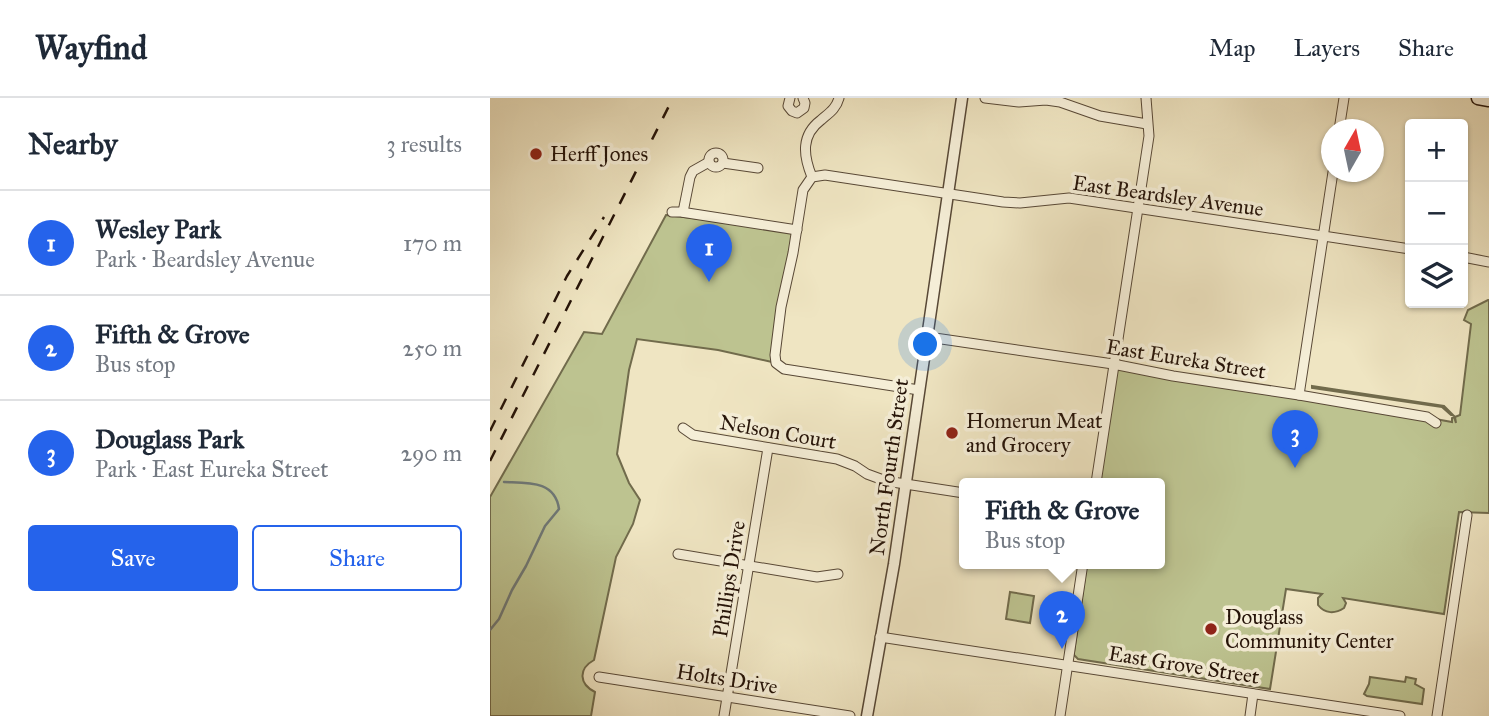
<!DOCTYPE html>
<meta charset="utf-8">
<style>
:root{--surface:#fff;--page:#f2f2f3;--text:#1f2937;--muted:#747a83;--line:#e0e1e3;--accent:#2563eb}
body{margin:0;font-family:"IM FELL Great Primer",serif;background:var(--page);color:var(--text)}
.controls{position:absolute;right:21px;top:21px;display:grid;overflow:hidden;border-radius:7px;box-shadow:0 2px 5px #0004}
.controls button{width:63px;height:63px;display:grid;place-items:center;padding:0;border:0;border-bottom:2px solid var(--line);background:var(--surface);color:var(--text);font:35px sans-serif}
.compass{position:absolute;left:831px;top:21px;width:63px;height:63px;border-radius:50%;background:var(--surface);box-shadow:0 2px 5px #0004;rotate:9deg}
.you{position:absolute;left:436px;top:247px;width:24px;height:24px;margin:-18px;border:5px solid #fff;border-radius:50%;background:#1a73e8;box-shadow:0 0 0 10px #1a73e833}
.badge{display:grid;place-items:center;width:46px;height:46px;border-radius:50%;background:var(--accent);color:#fff;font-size:23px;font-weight:700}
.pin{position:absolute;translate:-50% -58px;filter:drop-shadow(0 2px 4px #0008)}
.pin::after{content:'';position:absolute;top:37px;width:24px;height:21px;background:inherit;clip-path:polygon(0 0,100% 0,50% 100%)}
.popup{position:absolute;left:469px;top:380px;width:206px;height:91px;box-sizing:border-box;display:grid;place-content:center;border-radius:7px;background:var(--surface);filter:drop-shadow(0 2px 5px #0005);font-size:23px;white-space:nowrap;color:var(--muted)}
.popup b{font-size:26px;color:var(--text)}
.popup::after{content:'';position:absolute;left:50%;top:100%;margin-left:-14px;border:14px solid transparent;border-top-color:var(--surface)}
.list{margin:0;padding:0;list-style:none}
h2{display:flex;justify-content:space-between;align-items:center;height:91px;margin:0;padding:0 28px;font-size:30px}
h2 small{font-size:23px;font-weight:400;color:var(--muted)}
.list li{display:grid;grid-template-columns:46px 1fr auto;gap:21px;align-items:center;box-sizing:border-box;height:105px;padding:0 28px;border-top:2px solid var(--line)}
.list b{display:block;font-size:26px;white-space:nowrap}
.list p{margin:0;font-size:23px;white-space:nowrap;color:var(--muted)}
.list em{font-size:23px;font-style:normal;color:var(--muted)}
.actions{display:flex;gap:14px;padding:21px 28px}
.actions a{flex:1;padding:16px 0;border:2px solid var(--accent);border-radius:7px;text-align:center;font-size:24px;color:var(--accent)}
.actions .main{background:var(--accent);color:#fff}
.icon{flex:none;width:38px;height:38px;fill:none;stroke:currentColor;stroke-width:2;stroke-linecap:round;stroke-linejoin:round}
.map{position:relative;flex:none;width:999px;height:618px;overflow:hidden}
header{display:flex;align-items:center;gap:42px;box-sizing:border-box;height:98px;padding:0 35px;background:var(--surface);border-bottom:2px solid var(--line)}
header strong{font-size:33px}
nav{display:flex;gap:38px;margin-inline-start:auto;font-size:24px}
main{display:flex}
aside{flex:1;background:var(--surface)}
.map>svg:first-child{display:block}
.green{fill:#bdc390;stroke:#716b4c;stroke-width:2}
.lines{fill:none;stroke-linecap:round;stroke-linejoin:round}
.stream{stroke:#6f7876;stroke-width:2.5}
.minor-casing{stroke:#584836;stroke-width:11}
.tertiary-casing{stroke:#584836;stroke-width:13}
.secondary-casing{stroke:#251308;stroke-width:15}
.minor{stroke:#f5eed7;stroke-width:9}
.tertiary{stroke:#f5eed7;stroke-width:10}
.secondary{stroke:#f5eed7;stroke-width:12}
.rail{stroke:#251308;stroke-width:2.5;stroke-dasharray:12 12;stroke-linecap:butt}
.poi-dot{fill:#8f2418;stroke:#f5eed7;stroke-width:2.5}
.labels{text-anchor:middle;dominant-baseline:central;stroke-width:7;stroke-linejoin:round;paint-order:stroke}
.poi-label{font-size:21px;fill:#251308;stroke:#f5eed7;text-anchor:start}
.street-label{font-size:21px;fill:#251308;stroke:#f5eed7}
</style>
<header>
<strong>Wayfind</strong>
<nav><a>Map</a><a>Layers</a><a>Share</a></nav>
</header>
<main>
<aside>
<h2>Nearby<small>3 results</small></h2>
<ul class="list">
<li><span class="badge">1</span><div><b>Wesley Park</b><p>Park · Beardsley Avenue</p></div><em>170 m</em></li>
<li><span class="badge">2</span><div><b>Fifth &amp; Grove</b><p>Bus stop</p></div><em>250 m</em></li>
<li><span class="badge">3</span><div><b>Douglass Park</b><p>Park · East Eureka Street</p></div><em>290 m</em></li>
</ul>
<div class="actions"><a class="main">Save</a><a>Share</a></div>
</aside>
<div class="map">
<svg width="999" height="618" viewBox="0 0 999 618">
<rect width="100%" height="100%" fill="#efe5c2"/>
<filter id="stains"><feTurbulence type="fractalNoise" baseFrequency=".00286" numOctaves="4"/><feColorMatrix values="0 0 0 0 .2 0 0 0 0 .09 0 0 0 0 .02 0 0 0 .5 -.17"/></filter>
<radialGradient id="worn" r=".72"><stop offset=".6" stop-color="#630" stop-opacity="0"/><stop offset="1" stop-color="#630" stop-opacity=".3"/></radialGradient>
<g class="green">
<path d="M176 117 307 132 282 264 228 252 147 241 139 272 127 356 139 385 150 402 143 426 126 459 104 562C88 571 89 586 105 594L101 618H0V399L94 234 112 236Z"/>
<path d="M998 202H999V415L969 414 954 516 853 500 856 505 854 510C845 516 835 516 828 507V500L832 496 796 491 780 591 588 561 584 557V554L597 465H670V385H609L625 269 923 317 962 324V320L964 319 966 325 965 319 970 317 981 226 974 222 978 212Z"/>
<polygon points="822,288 954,308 963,317 961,317 952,309 822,290"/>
<polygon points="520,494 544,498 540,525 516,521"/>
<polygon points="880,579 915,584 916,579 926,581 925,586 934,591 932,606 877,598 874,596 879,586"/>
</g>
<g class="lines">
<path class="stream" d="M0 532 9 521 22 492 36 468 55 428 69 411C65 382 37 385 14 384"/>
<g class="minor-casing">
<g id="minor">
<polyline points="300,0 298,8 302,13 307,15 314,10 315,5 313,0"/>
<polyline points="495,0 529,4 556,2 570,4 610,18 657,26"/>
<polyline points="849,32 854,0"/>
<circle cx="226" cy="62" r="7"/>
<polyline points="233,65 268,70"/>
<path d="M322 79C313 57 311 37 331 22 339 15 346 11 349 0"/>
<polyline points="182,114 191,114 307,132"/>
<polyline points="193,114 200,79 203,73 219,64"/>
<polyline points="973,159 999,164"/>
<polyline points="438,239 623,266 683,278 809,297 937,319 946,325"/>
<polyline points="429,292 294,271 286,265 285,257 291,209 303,155 313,92 322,79 335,77 513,104 530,105 579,100 606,104 920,151"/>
<polyline points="809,297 843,74"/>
<polyline points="193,330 203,337 347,361 365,368 377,376 396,383 474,395"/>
<polyline points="606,385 659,38 656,0"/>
<polyline points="188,456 327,479 348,476"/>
<polyline points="390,539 910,618"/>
<polyline points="109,579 360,618"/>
<polyline points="234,618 278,350"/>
<polyline points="570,618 593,465"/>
<polyline points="760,618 763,596"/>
<polyline points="947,618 977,417"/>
</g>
</g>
<g class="tertiary-casing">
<polyline id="tertiary" points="377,618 404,466 472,0"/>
</g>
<g class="secondary-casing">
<polyline id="secondary" points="988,0 999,2"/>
</g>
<use href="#minor" class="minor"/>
<use href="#tertiary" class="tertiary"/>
<use href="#secondary" class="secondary"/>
<g class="rail">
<polyline points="0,333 77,178 114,119"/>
<polyline points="0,363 183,0"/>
</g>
</g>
<g class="poi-dot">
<circle cx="46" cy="56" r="7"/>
<circle cx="462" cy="335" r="7"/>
<circle cx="721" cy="531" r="7"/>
</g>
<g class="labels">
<g class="poi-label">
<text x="60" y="56">Herff Jones</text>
<text x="476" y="323">Homerun Meat<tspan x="476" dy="24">and Grocery</tspan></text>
<text x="735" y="519">Douglass<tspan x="735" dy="24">Community Center</tspan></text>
</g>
<g class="street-label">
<text transform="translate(678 98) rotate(8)">East Beardsley Avenue</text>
<text transform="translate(696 261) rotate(9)">East Eureka Street</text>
<text transform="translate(288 334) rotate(10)">Nelson Court</text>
<text transform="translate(399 369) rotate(-82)">North Fourth Street</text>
<text transform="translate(239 481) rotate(-81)">Phillips Drive</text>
<text transform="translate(694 567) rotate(9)">East Grove Street</text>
<text transform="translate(237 581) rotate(9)">Holts Drive</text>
</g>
</g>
<rect width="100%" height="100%" filter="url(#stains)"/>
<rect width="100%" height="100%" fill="url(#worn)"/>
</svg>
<div class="controls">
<button>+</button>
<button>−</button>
<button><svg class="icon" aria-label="layers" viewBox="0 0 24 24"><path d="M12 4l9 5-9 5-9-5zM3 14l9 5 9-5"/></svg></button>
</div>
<svg class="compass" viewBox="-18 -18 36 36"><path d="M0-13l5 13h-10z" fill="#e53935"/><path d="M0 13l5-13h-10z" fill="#747a83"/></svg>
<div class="you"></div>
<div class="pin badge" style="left:219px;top:184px">1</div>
<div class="pin badge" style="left:572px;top:551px">2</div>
<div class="popup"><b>Fifth &amp; Grove</b>Bus stop</div>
<div class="pin badge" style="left:805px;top:370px">3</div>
</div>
</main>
